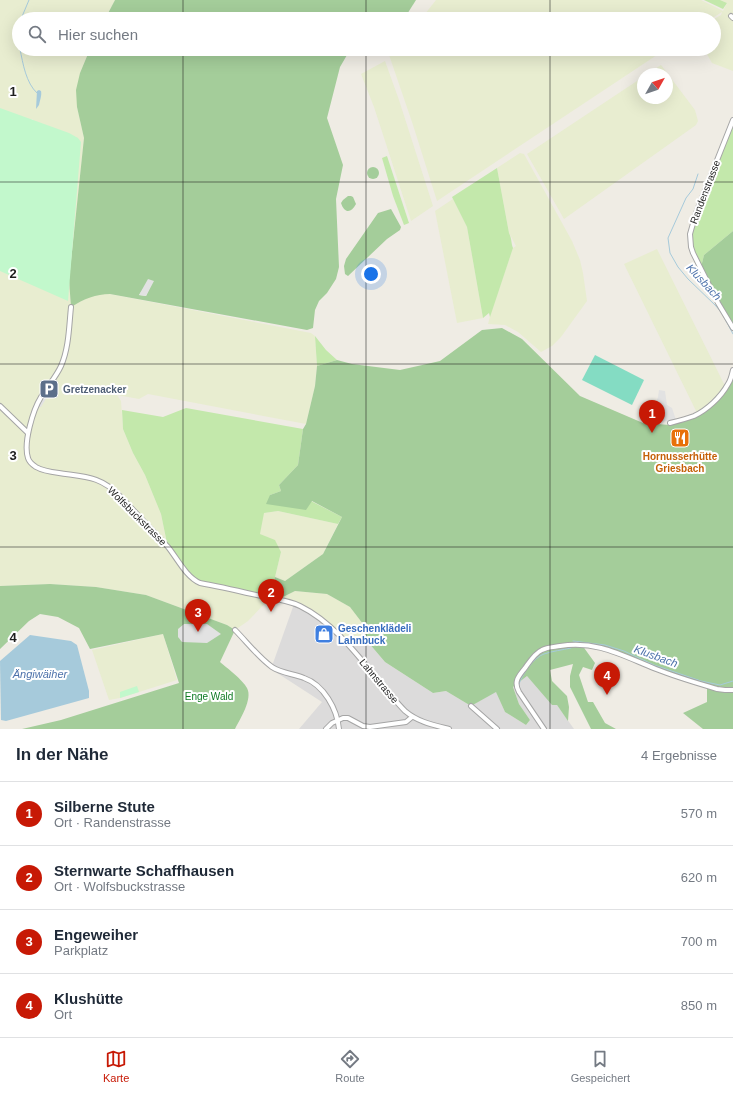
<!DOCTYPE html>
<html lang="de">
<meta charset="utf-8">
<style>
:root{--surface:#fff;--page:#f2f2f3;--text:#1f2937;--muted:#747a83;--line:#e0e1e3;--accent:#c71905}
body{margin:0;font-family:Helvetica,sans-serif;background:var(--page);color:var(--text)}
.compass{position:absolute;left:637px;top:68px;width:36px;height:36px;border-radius:50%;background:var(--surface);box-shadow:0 4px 16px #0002;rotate:50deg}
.you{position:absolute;left:371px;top:274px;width:14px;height:14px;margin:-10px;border:3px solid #fff;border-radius:50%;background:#1a73e8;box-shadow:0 0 0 6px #1a73e833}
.badge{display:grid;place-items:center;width:26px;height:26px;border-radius:50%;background:var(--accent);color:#fff;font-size:13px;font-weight:700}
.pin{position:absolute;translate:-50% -33px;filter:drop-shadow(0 1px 2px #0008)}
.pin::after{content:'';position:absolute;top:21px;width:14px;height:12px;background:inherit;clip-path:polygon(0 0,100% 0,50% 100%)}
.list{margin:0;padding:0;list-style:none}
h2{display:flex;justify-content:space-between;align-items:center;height:52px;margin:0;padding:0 16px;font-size:17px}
h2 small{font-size:13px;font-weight:400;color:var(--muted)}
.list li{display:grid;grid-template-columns:26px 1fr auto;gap:12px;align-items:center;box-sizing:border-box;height:64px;padding:0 16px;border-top:1px solid var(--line)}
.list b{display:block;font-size:15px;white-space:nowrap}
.list p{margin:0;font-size:13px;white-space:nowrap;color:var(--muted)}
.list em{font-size:13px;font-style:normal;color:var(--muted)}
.icon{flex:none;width:22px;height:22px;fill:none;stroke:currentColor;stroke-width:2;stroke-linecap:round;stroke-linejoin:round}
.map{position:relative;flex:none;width:733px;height:729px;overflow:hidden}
.search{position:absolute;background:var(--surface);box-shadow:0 4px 16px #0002;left:12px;right:12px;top:12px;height:44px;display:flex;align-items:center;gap:10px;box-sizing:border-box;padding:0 14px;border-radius:22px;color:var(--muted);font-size:15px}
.sheet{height:308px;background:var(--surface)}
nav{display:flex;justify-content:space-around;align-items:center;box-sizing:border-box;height:56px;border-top:1px solid var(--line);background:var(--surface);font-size:11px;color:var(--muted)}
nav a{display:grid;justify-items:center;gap:2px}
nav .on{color:var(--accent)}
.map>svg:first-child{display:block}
.residential{fill:#dcdbdb}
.farmland{fill:#e8edd0}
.grass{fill:#c3e8ab}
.forest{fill:#a4cd9a;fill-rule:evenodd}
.park{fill:#c2f8cc}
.pitch{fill:#84dcc3}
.parking{fill:#e2e2e2}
.water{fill:#a6cadb}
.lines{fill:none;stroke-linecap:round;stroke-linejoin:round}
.stream{stroke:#a6cadb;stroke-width:1}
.minor-casing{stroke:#a5a5a5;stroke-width:6}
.minor{stroke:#fff;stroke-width:4}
.grid{fill:none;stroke:#1e1e1e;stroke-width:1;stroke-opacity:0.55}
.labels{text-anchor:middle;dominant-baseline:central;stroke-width:4;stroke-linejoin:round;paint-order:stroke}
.street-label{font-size:10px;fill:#1e1e1e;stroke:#fff}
.service-label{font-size:10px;font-weight:bold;fill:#4e5e75;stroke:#fff;text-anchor:start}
.food-label{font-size:10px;font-weight:bold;fill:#c56008;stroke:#fff}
.shop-label{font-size:10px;font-weight:bold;fill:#366cbe;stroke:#fff;text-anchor:start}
.park-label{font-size:10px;fill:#0e7a22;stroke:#fff}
.water-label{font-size:11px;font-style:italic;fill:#4d72ab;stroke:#fff}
.grid-label{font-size:13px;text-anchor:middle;font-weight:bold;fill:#1e1e1e;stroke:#fff;stroke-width:4;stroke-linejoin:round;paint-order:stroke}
</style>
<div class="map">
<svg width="733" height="729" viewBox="0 0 733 729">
<rect width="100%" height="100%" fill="#efece4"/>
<polygon class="residential" points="294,604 314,614 350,647 362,635 385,662 433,693 446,691 471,706 496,691 505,712 526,725 530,720 519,704 513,687 527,676 557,705 574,729 299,729 322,702 271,669"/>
<g class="farmland">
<polygon points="0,0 115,0 105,19 19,19 19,49 90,49 80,73 77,107 84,138 69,280 71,306 89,297 101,294 110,294 311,333 315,336 317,366 315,386 306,424 148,394 139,399 117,395 121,401 123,429 133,453 145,475 161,514 168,548 270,598 248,621 235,630 227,625 146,595 96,587 50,584 0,586 0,186 33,119 0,134"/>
<polygon points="436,0 701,0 723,11 727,3 720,0 733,0 733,71 712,63 704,49 714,49 714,19 721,15 722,12 711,19 421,19"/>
<polygon points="387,49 666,49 437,201 413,125"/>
<polygon points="385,61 399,100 433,206 411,221 374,107 361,74"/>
<polygon points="661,65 695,110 698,121 696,125 564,219 527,154 643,77 643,98 667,98 667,74 647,74"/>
<polygon points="520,153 524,154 572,241 580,260 583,273 587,301 561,337 552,346 541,352 518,332 505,325 488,324 491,312 513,248 516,246 509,233 497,168"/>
<polygon points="453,199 467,227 483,318 457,323 435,211"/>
<polygon points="657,249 725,386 723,390 711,402 697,413 624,264"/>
<polygon points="278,511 338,524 323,554 285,581 275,577 281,552 275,541 260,534 263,513"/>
<polygon points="295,591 327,594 350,607 363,624 362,635 350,647 314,614 279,599"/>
<polygon points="163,634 177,680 120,698 109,700 92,650"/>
</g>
<g class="grass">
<polygon points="704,0 720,0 727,3 723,9"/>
<polygon points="733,122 733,231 704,255 701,267 694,252 691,239 693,223"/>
<polygon points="387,156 409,223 404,225 393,196 382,158"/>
<path d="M497 168 509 233C512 239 511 243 513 248L490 317 489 313 483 318 467 227 452 197Z"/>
<polygon points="315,336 326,350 337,360 317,366"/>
<polygon points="186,408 303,429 298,465 279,485 281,491 270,495 311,501 342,517 338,524 278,511 264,513 260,534 275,540 281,552 270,598 193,580 168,548 161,514 145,475 133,453 123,429 122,410 163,417"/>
</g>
<g class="forest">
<polygon points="115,0 416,0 404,19 105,19"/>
<path d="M90 49H363L347 55 340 67 327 118 343 165 336 199 339 267 336 279 327 293 319 301 315 310 313 328 307 330 110 294C96 294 84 299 71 307L69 280 84 138 77 107 76 90 80 73ZM153 281 146 296 139 295 143 289Z"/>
<circle cx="373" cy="173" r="6"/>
<path d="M348 196H351L353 197 356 204C351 214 344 213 341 203L343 200Z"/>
<polygon points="391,209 401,227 400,230 387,239 348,276 345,274 344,266 346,259 378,213"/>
<polygon points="733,231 733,329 713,288 701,267 704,255"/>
<polygon points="502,328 522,339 580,396 643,423 670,425 694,417 726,391 733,370 733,729 703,729 683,713 707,702 707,684 674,675 628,656 582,645 595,663 592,670 583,667 579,675 588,702 593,702 605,723 616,729 591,729 570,687 570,676 573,664 550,670 552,681 567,696 569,707 568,721 557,705 552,705 527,676 513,687 519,704 530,720 526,725 505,712 496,692 471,706 446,691 433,693 385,662 362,635 363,624 350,607 327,594 295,591 279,599 270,598 275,577 285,581 323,554 342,517 312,501 306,510 266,504 270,495 281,491 279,485 298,465 303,429 306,424 315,386 317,366 337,360 352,364 400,370 440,361 482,330"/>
<path d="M50 584 96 587 146 595 227 625 235 630 220 662C227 668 243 680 247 688 253 699 240 719 235 729H22L61 720 179 683 163 634 90 649 79 628 58 617 40 614 29 621 0 649V586Z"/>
</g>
<g class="park">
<polygon points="0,108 69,133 78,138 81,142 68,301 0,271"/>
<polygon points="137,686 139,692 120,698 120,692"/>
</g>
<polygon class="pitch" points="595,355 644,380 632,405 582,380"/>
<g class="parking">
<polygon points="148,279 154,281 146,296 139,295"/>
<polygon points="52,381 56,382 41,407 36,407"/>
<polygon points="659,390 665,391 667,405 672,408 676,420 659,422 649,420 658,397"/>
<polygon points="184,624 207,624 221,634 207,643 182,642 178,637 178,629"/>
</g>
<g class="water">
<path d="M39 90 41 91C42 95 40 100 39 105L36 109 37 91Z"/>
<polygon points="30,635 71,641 77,645 89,691 89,698 6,721 1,720 0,661"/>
</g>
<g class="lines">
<g class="stream">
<polyline points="21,19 29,0"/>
<polyline points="19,26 17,31 19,45"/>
<path d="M20 49C23 64 26 83 37 93"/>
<polyline points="698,174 693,189 686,198 668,238 670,253 678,267 688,279 715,305 722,313"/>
<polyline points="724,317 733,334"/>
<polyline points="573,641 605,645 624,651 654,665 701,681 720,685 733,681"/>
<path d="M519 684C522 675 534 657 544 654 553 651 562 650 571 648"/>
</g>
<g class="minor-casing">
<g id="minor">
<polyline points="731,16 733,18"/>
<polyline points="733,120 696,213 690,234 691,247 693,253 718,303 733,328"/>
<path d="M71 307C69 326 69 348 61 366 56 377 47 387 41 397 33 410 23 443 28 458 29 462 33 465 36 467 43 471 51 472 59 473 86 477 100 476 120 496 136 513 152 530 168 547 177 558 186 577 200 583 222 587 243 592 265 597 277 599 290 601 300 606 343 627 372 677 405 711 418 722 433 725 449 729"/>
<polyline points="0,406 28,433"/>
<path d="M670 423C678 421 686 419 694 416 707 410 721 397 728 384 731 380 732 374 733 370"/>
<path d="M235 630C246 641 259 658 272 667 281 673 294 674 304 678 324 685 337 709 339 729"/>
<polyline points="471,706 497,729"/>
<polyline points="326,729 332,723 343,718 348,718 363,726 370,727 406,722 412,717"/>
<path d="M544 729 519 692C513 681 519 676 525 668 530 661 535 653 542 650 547 647 554 647 560 646 597 640 623 656 656 669 676 677 697 683 717 689L725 690H733"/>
</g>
</g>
<use href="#minor" class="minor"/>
</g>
<path class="grid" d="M183 0V19M366 0V19M550 0V19M183 49V729M366 49V729M550 49V729M0 182H733M0 364H733M0 547H733"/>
<defs>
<g id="parking-square" transform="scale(1)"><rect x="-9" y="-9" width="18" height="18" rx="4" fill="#5c6f8a" stroke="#fff"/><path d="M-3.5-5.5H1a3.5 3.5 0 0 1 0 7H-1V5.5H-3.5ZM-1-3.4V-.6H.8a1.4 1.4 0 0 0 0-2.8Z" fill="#fff"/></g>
<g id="restaurant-square" transform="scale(1)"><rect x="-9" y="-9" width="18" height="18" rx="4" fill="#e8710a" stroke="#fff"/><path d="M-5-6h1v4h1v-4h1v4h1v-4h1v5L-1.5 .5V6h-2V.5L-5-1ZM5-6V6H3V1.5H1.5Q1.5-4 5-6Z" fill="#fff"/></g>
<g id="shop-square" transform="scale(1)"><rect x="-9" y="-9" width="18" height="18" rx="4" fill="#3f7fe0" stroke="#fff"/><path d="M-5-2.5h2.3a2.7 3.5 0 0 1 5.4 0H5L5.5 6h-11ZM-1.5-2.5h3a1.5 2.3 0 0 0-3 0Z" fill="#fff"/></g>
</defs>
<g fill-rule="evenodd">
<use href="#parking-square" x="49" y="389"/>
<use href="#restaurant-square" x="680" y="438"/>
<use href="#shop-square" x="324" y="634"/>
</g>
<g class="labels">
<g class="street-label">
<text transform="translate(705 192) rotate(-69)">Randenstrasse</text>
<text transform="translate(137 516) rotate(45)">Wolfsbuckstrasse</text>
<text transform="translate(379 681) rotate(50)">Lahnstrasse</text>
</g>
<g class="service-label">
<text x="63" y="389">Gretzenacker</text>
</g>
<g class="food-label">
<text x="680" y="456">Hornusserhütte<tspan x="680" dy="12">Griesbach</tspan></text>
</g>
<g class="shop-label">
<text x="338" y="628">Geschenklädeli<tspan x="338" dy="12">Lahnbuck</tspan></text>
</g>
<g class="park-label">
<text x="209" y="696">Enge Wald</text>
</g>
<g class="water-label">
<text transform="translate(704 282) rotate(47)">Klusbach</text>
<text transform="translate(656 656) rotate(20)">Klusbach</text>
<text x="40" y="674">Ängiwäiher</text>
</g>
</g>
<g class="grid-label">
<text x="13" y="96">1</text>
<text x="13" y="278">2</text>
<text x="13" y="460">3</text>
<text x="13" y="642">4</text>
</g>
</svg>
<svg class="compass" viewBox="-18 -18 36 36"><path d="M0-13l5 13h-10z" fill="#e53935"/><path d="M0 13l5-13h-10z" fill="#747a83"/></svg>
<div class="you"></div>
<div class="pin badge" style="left:652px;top:433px">1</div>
<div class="pin badge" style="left:271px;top:612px">2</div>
<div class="pin badge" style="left:198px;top:632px">3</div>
<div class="pin badge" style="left:607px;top:695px">4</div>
<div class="search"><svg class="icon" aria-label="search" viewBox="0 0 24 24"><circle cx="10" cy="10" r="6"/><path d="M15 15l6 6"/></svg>Hier suchen</div>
</div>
<section class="sheet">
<h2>In der Nähe<small>4 Ergebnisse</small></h2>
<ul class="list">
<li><span class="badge">1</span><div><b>Silberne Stute</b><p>Ort · Randenstrasse</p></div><em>570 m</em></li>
<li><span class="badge">2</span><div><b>Sternwarte Schaffhausen</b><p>Ort · Wolfsbuckstrasse</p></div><em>620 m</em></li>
<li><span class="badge">3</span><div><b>Engeweiher</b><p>Parkplatz</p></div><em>700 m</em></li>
<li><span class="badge">4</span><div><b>Klushütte</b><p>Ort</p></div><em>850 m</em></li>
</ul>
</section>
<nav>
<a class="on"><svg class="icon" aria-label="map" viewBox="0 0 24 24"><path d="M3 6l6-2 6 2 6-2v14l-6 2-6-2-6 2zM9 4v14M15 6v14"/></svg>Karte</a>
<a><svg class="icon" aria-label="directions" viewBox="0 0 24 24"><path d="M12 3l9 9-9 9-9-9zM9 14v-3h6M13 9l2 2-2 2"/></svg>Route</a>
<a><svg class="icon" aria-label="saved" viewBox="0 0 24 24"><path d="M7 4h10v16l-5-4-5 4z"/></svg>Gespeichert</a>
</nav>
